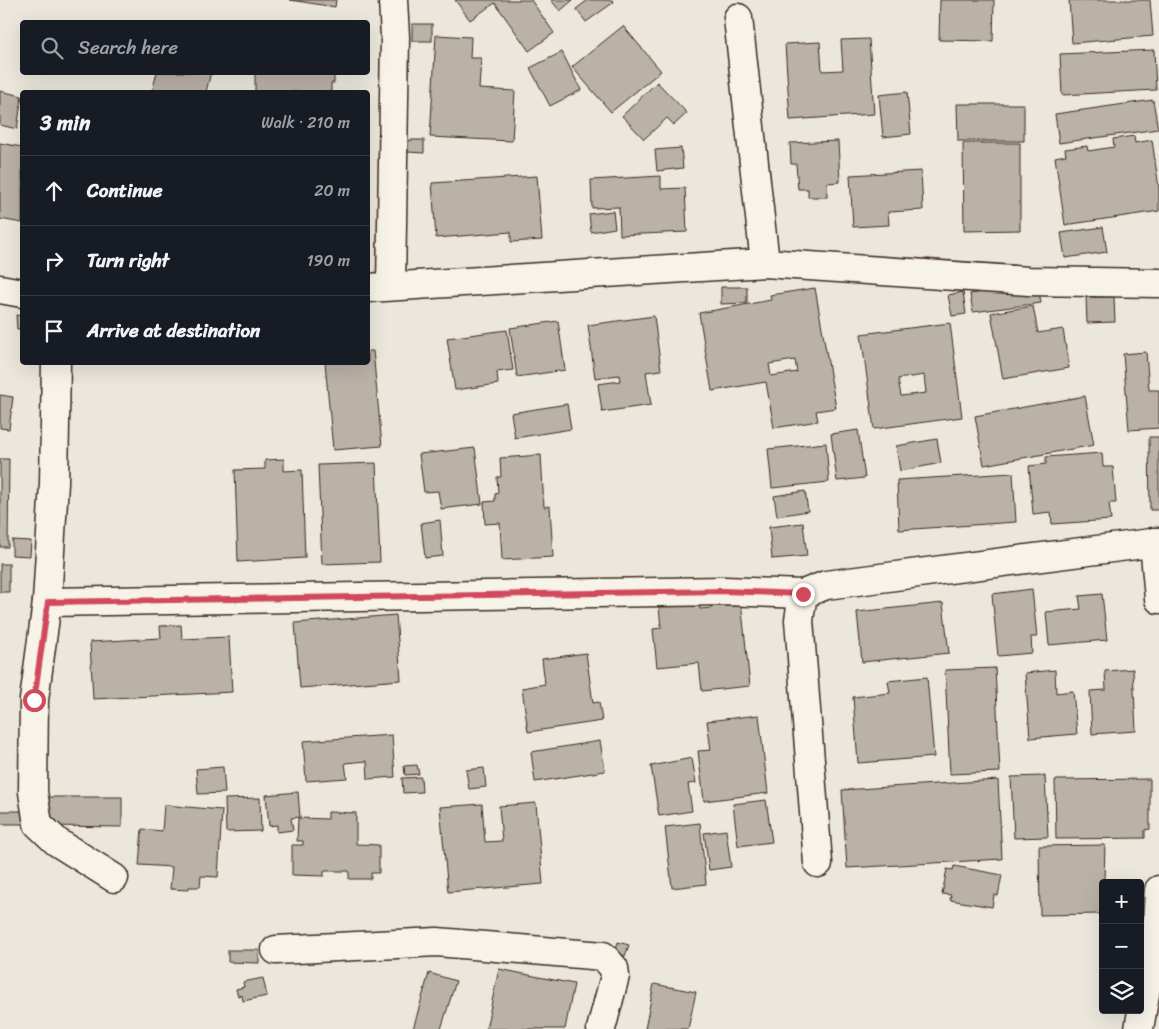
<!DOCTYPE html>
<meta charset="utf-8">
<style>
:root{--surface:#171b24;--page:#242831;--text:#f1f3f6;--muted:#9ea1a6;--line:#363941}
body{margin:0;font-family:Sriracha,sans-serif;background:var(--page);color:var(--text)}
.controls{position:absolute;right:15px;bottom:15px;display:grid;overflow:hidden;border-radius:5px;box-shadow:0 5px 20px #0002}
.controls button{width:45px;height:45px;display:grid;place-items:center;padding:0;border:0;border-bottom:1px solid var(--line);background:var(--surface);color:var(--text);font:25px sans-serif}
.stop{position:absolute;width:15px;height:15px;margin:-11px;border:4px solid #d1495b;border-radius:50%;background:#fff}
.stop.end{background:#d1495b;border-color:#fff;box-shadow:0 1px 5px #0008}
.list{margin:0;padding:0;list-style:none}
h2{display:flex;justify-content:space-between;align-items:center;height:65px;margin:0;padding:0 20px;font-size:21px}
h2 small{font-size:16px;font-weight:400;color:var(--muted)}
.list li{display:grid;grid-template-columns:32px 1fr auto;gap:15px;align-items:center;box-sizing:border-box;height:70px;padding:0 20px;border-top:1px solid var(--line)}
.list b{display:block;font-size:19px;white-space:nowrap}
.list em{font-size:16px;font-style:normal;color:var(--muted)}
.icon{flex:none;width:28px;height:28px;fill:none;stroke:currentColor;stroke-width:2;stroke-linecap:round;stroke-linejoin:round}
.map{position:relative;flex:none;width:1159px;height:1029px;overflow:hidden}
.search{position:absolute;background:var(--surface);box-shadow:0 5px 20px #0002;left:20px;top:20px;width:350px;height:55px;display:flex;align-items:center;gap:12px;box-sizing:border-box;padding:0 18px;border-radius:5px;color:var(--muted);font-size:19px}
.panel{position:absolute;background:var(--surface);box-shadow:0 5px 20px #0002;left:20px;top:90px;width:350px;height:275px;border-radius:5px}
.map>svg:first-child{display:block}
.building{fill:#bab2a7;stroke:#3b2a1e;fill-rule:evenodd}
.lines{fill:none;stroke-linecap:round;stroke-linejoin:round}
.minor-casing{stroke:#3b2a1e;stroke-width:31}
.minor{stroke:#f7f3e8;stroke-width:28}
.route{stroke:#d1495b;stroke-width:6}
</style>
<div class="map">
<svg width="1159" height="1029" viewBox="0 0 1159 1029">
<rect width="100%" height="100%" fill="#ece7dc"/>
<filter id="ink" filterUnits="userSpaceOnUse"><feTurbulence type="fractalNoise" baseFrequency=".02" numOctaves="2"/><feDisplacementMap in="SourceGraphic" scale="10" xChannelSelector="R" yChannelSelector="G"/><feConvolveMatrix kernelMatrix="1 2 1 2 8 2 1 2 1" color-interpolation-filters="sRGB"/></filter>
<g filter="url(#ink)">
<g class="building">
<polygon points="290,0 336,0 335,7"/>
<polygon points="455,0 531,0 554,33 529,51 495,3 470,20"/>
<polygon points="551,0 573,0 560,11"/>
<polygon points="588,0 612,0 614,2 586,22 576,9"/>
<polygon points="940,0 994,0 993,41 939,40"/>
<polygon points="1069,0 1150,0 1153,36 1072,43"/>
<rect x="412" y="24" width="20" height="17"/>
<polygon points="623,26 661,71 611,112 572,67"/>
<polygon points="436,35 471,37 470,58 481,58 479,89 515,91 512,141 430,137"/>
<polygon points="869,39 874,114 790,120 785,44 820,42 822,71 843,70 841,40"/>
<polygon points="1154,50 1156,90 1062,95 1060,54"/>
<polygon points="562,52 581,90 550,106 530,68"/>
<polygon points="157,72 211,72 206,92 152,92"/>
<polygon points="255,72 334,72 334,83 331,83 331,92 255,92"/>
<polygon points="657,82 687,113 674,125 667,118 644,139 622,116"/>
<polygon points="0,91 22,96 17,129 0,125"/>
<polygon points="907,92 911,134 883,137 879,95"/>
<polygon points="1153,100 1158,129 1059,143 1055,114"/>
<polygon points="957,104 1024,104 1024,141 958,141"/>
<polygon points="1134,136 1135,143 1152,140 1159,188 1159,211 1065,225 1055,157 1066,155 1065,149 1087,146 1088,151 1114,147 1113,139"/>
<polygon points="407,140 424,140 424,153 407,152"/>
<polygon points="838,141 840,182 827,183 827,197 808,197 808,189 798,189 796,164 791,164 790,143"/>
<polygon points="0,143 22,147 22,223 0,219"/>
<polygon points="963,143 1020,143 1020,230 964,231"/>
<polygon points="681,148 683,168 657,171 655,150"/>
<polygon points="921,171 923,210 888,212 889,225 853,227 850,175"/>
<polygon points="537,176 542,240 511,242 511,232 436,238 432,183"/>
<polygon points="661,176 661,189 685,188 687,232 620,235 619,207 592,208 591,180"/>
<polygon points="613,211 615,228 591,232 589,214"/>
<polygon points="1103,227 1107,252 1065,258 1061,233"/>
<polygon points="1038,284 1041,303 973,312 970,294"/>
<polygon points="721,287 747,287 747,303 721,304"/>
<path d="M815 288 836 408 816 411 818 421 774 428 766 382 712 391 699 313 771 300 770 295ZM795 360 797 372 771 376 769 364Z"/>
<polygon points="963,292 966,314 952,316 948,295"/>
<polygon points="1086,297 1114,297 1115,322 1087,323"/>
<polygon points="1033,306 1038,333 1063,329 1069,368 1003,379 991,313"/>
<polygon points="16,315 22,316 22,329 17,329"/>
<polygon points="654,316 661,370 646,372 651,405 602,412 598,384 620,381 619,375 595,378 588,325"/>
<polygon points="558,321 565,370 517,377 510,328"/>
<path d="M950 323 962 417 874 429 861 334ZM924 375 926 393 901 396 898 379Z"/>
<polygon points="507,330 513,370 497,372 498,384 455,390 447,338"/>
<polygon points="368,351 373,351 382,446 333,450 325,362 368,362"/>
<polygon points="1146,352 1149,390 1159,390 1159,428 1129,430 1123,354"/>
<polygon points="0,395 13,397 9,429 0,428"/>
<polygon points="1085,396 1094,445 984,465 975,416"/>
<polygon points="567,404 571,429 515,438 511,413"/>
<polygon points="858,430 865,478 837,481 831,434"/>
<polygon points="1149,437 1159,437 1159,510 1150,510"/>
<polygon points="937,439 941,463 900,471 896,446"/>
<polygon points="826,443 829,482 772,488 768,449"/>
<polygon points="475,448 482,504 441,509 438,491 424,492 419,454"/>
<polygon points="1102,453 1103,467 1113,467 1116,503 1109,503 1111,520 1052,524 1051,512 1033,514 1029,466 1046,464 1046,457"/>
<polygon points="541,455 544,507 550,506 553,557 502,560 500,523 485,524 484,502 495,501 495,494 498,493 497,477 501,477 500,458"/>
<polygon points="0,459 9,459 8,547 0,547"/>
<polygon points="284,459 284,471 302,470 305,558 238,562 235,470 265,469 265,460"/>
<polygon points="376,463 380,562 322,564 318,465"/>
<polygon points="1013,473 1016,522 899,530 897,480"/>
<polygon points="805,491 808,511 777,516 774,496"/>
<polygon points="440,520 443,556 425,558 421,523"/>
<polygon points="803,523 807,556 772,559 769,527"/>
<polygon points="12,540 31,541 30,556 12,555"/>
<rect x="0" y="564" width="9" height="28"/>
<polygon points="1032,589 1037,637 1031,637 1032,653 998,656 992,594"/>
<polygon points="1102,594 1107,640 1049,645 1046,612 1081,609 1079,596"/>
<polygon points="741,601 750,686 702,691 699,663 657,667 653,629 661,628 659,606 699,602 700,609 712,608 711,604"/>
<polygon points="943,603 949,653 862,662 857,612"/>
<polygon points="396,615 401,680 300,688 295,623"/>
<polygon points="181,625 182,639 229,637 232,692 93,699 90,642 161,638 160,626"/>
<polygon points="586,653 593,703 599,702 602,721 528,732 522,688 545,684 542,659"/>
<polygon points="995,668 1000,772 950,774 945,670"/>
<polygon points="1133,669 1136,731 1092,734 1090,691 1106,690 1105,671"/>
<polygon points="1055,670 1056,693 1073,691 1077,734 1030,738 1025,673"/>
<polygon points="927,677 934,757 858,763 853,697 890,693 888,681"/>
<polygon points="759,715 768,793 704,801 698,751 711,750 707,721"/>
<polygon points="392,735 395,777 368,779 367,761 345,763 347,778 306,781 303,741"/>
<polygon points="600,741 605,771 535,782 531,752"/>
<polygon points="692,758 696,783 688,784 692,811 659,816 651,766"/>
<polygon points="417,765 419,774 405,775 404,766"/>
<polygon points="223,767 225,793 198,794 196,769"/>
<polygon points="484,768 486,787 469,789 466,770"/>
<polygon points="1045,776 1048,837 1014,838 1011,777"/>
<polygon points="421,777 422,792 403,793 402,778"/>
<polygon points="1150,779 1150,829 1145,830 1145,838 1056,839 1055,780"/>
<polygon points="998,780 1002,859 847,868 842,790"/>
<polygon points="298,792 300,817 291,818 293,830 277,832 277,825 269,826 266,795"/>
<polygon points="48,797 122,797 122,827 48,826"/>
<polygon points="260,798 261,831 226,832 225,799"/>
<polygon points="766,800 772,842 738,846 733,804"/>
<polygon points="536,803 543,884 448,892 440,807 482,804 485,842 502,841 499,806"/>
<polygon points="164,805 222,810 218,877 201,876 200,887 189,887 189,890 170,889 172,867 139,865 142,829 162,831"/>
<rect x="0" y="811" width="28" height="13"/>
<polygon points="328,812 356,813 356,844 379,845 379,873 371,873 371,879 349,879 349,871 324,871 324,876 292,875 292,845 303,845 303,841 297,841 298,818 328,819"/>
<polygon points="700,823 706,884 672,888 665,827"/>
<polygon points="726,830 731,867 709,870 704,833"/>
<polygon points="1105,845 1103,914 1040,915 1039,846"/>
<polygon points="954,866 1002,875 998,896 994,895 992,907 950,900 951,895 942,894 947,869 953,870"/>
<polygon points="618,942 629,945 625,956 615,953"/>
<polygon points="228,950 259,950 259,963 228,962"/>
<polygon points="499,969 574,984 565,1029 486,1029"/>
<polygon points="429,973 456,981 441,1029 413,1029"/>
<polygon points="263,978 267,996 243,1001 242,995 238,996 236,989 244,987 243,982"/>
<polygon points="654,984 696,992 688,1029 645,1029"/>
</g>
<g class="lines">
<g class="minor-casing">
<g id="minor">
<polyline points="738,18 765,263"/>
<polyline points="391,286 395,37 393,0"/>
<polyline points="368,288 765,263 1029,281 1159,283"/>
<polyline points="0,289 22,293"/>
<polyline points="56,362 54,483 47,602 34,700 33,792 38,824 57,842 114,878"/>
<polyline points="1154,542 1159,599"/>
<polyline points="47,602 725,591 803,594"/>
<polyline points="818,863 799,620 803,594 826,585 1159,542"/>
<polyline points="276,950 437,942 603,956 614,968 615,976 601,1029"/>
<polyline points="1139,1029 1157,924 1159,890"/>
</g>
</g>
<use href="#minor" class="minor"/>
</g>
</g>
<g class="lines" filter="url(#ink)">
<polyline class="route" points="34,700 48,602 724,591 803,594"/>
</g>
</svg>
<div class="controls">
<button>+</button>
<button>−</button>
<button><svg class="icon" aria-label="layers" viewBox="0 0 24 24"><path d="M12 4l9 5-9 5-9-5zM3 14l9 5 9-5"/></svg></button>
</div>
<div class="stop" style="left:34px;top:700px"></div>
<div class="stop end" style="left:803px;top:594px"></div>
<div class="search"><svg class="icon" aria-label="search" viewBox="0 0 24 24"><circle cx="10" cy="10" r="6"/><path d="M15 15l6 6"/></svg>Search here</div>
<section class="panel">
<h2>3 min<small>Walk · 210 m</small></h2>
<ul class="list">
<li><svg class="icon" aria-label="ahead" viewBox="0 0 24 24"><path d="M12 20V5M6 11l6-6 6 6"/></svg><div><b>Continue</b></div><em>20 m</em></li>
<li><svg class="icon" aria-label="right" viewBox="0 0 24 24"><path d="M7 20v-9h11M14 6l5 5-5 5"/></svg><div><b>Turn right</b></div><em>190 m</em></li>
<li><svg class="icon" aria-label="arrive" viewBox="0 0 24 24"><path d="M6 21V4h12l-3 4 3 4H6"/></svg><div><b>Arrive at destination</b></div></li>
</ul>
</section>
</div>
